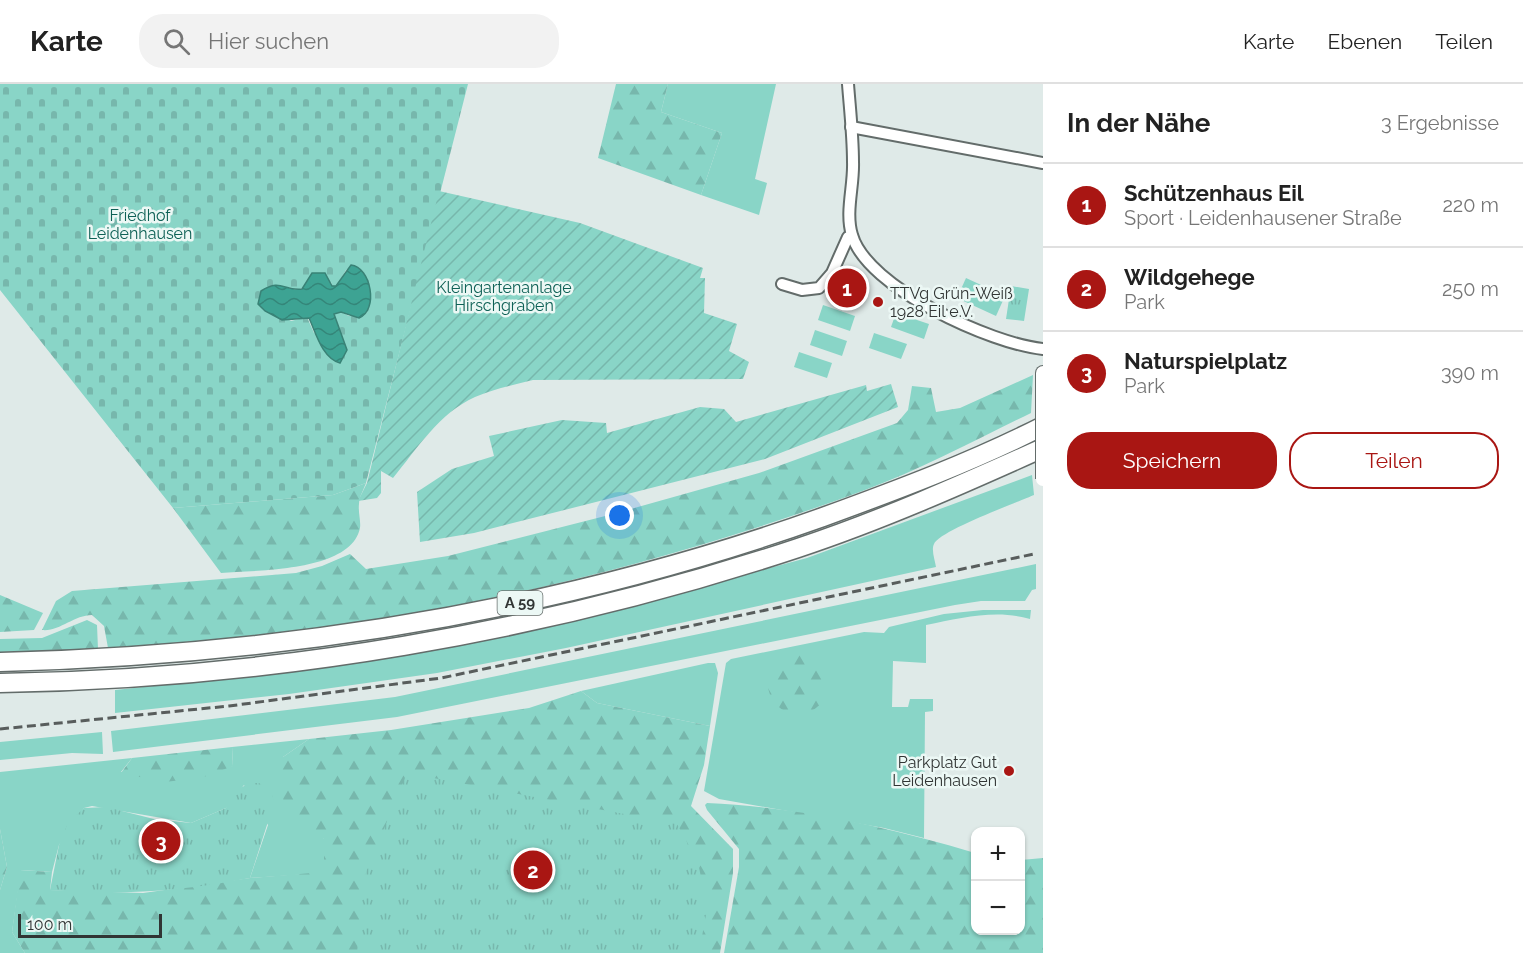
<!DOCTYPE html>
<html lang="de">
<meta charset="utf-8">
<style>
:root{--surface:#fff;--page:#f2f2f2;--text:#222;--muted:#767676;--line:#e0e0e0;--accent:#a91613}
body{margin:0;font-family:Raleway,sans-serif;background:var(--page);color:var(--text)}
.controls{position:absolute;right:18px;bottom:18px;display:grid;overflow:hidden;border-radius:12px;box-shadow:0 2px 4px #0004}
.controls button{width:54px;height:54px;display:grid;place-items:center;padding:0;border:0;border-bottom:2px solid var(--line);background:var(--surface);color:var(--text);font:30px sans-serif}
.scale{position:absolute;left:18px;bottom:15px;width:144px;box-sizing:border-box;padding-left:6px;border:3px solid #313534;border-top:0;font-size:16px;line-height:21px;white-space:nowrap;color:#313534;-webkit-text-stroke:4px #ecf8f5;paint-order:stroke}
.you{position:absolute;left:620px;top:432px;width:21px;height:21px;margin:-15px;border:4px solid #fff;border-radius:50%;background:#1a73e8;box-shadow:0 0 0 9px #1a73e833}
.badge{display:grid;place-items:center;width:39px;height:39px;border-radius:50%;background:var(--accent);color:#fff;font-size:20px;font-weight:700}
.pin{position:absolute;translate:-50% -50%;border:3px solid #fff;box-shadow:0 2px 6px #0006}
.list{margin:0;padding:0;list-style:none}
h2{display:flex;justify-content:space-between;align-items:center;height:78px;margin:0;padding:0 24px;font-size:26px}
h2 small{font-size:20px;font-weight:400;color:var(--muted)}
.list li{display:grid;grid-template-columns:39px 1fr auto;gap:18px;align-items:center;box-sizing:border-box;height:84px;padding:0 24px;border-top:2px solid var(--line)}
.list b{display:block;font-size:22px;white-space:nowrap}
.list p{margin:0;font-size:20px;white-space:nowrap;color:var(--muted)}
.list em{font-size:20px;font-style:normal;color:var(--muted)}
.actions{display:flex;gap:12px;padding:18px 24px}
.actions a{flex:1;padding:14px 0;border:2px solid var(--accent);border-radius:24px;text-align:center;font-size:21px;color:var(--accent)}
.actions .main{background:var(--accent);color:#fff}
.icon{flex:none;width:33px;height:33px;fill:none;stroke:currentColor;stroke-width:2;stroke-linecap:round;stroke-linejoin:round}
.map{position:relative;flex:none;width:1043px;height:869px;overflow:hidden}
header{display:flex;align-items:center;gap:36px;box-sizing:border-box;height:84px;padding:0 30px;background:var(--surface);border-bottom:2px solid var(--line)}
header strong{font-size:28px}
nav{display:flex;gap:33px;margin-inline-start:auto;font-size:21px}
.search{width:420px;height:54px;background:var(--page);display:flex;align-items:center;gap:15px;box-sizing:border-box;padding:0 21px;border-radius:24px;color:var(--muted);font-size:22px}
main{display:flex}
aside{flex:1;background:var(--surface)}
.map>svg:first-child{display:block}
.grass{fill:#89d5c7}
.forest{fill:url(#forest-firs)}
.cemetery{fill:url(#cemetery-stones);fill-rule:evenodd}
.park{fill:url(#park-tufts)}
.garden{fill:url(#garden-furrows)}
.water{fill:url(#water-waves);stroke:#398276;stroke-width:1.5}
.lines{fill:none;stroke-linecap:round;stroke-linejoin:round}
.street-casing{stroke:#636c6a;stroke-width:14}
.secondary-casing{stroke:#636c6a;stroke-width:16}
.highway-casing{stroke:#636c6a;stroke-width:21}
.street{stroke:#fff;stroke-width:10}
.secondary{stroke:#fff;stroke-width:14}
.highway{stroke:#fff;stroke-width:18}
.rail{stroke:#585d5c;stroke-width:3;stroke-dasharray:9 4.5;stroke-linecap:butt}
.secondary-bridge-casing{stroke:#636c6a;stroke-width:16;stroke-linecap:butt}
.secondary-bridge{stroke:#fff;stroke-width:14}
.poi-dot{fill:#a91613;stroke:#ecf8f5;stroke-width:2}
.labels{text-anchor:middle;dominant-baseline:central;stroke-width:5;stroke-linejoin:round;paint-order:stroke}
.shield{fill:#ecf8f5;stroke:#69706e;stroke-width:1.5}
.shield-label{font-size:15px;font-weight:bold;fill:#313534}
.park-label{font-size:16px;fill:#0e6156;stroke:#ecf8f5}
.poi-label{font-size:16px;fill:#313534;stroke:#ecf8f5;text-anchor:start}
</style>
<header>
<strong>Karte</strong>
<div class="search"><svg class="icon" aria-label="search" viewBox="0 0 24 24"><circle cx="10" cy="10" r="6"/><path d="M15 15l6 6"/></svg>Hier suchen</div>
<nav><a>Karte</a><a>Ebenen</a><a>Teilen</a></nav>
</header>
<main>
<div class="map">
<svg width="1043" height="869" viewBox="0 0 1043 869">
<defs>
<pattern id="forest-firs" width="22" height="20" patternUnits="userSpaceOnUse" patternTransform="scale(1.5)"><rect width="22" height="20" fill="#89d5c7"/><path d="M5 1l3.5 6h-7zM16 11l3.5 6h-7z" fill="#77b7ac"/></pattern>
<pattern id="cemetery-stones" width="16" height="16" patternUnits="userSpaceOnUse" patternTransform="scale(1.5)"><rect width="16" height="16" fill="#89d5c7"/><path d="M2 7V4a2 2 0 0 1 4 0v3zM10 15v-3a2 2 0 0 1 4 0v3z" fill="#77b7ac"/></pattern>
<pattern id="park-tufts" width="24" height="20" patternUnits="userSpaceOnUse" patternTransform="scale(1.5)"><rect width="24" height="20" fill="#89d5c7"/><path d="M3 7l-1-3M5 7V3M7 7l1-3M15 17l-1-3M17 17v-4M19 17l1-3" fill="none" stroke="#77b7ac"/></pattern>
<pattern id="garden-furrows" width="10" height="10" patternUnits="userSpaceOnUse" patternTransform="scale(1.5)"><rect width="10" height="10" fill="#89d5c7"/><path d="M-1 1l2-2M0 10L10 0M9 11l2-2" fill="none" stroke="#77b7ac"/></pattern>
<pattern id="water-waves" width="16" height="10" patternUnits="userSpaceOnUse" patternTransform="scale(1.5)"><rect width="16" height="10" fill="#3da393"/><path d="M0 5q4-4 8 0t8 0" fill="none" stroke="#348679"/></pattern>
</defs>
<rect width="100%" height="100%" fill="#dfeae8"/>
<g class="grass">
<polygon points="668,0 776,0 755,95 767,99 759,131 701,111 722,49 661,28"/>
<polygon points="966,194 1005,212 996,232 957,214"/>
<polygon points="823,221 855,232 850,247 818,236"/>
<polygon points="896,229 929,240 924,255 891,243"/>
<polygon points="815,246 847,257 842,272 810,261"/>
<polygon points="874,249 907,260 901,275 869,264"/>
<polygon points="799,268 832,279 827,294 794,283"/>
<path d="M1032 391 1034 411C1018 418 939 447 934 460 931 466 935 476 936 483L566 564 437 589 289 610 115 629V606L286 588 401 571 563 539 807 474Z"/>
<polygon points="1036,480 1036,505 1032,506 1025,517 981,517 955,521 397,633 113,668 111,647 395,613"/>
<path d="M983 526H1031L1030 535C996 525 961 534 926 541V579L893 577 892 623H908L910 615H933V627L925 628 924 754 884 744 719 715 704 707 726 579 731 575 864 548 884 549 889 543 944 530Z"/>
<polygon points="708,579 715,579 718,589 710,642 597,619 581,607"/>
<polygon points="102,648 103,670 72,669 0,676 0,658"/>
<polygon points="309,655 283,673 324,755 324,789 250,794 268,741 244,701 226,724 191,739 92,722 84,724 59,761 52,788 21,786 12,848 25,869 0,869 0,806 7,783 0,745 0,688 132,674 121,688 233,682 232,663"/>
</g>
<g class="forest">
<polygon points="616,0 668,0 661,28 722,49 701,111 598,74"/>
<path d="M1033 291 1031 329C977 355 922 385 865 406 714 462 554 506 395 532 300 548 204 557 108 564L104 542 92 531C74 531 59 548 42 546L56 517 72 507 296 489 322 482 350 470 366 485 448 472 613 430 759 389 897 339 908 326 912 302 931 304 936 328 960 324Z"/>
<path d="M366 399C364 405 359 413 359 420 358 428 361 437 360 444 351 488 257 486 221 489L173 424 333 411Z"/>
<polygon points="0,511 43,529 34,546 0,548"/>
<polygon points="87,536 97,541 98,565 0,568 0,555 42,554"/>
<circle cx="798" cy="600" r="30"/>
<polygon points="581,607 597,619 710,642 704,681 691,722 733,765 733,789 720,869 25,869 12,848 20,786 52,788 50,806 143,809 250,794 324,788 324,755 284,725 280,679 283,673 309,655 391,646 529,624"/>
<polygon points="232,663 233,682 201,694 164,698 121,689 132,674"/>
<path d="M707 719C798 723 888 743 975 769L976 846H1020L1021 776 1043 774V869H724L739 783V765L707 726 705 721Z"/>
<polygon points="0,745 7,783 0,806"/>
</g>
<path class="cemetery" d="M0 0H468L366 399 333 411 173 424 0 206ZM356 182C369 191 372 215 366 229L349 232 341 228 334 230 345 261 314 249 307 233 291 237 259 220 261 207 273 201 299 205 331 198 332 202 336 203 346 186Z"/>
<g class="park">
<polygon points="1011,202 1029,205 1024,237 1006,235"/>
<polygon points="407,689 677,740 698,778 707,825 699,869 357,869 364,793"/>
<path d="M259 699 271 707 274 719 250 794C183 807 118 812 50 806L59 761 68 739 84 724 106 723 154 735 191 739 226 724C229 710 243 698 259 699Z"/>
</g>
<g class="garden">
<path d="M439 107 580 139 703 184 700 194H705L704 229 737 240 729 267 749 278 743 295 533 296C514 301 493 305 475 313 439 329 417 365 393 394L381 387V409L377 414 358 417 367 399Z"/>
<polygon points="891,300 898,323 765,375 474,449 420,458 417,408 452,385 494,372 489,352 562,336 606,339 607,349 700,323 724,325 736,338 866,301 867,307"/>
</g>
<path class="water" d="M351 181C371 183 379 226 359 234L341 228 334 230 347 266 340 279C322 274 316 249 309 234L282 236 265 227 258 220 261 207C281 194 283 207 302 205L312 189H325L332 202H336Z"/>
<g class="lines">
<g class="street-casing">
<g id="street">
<path d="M848 0C850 26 853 52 853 78 854 102 845 128 852 151 867 204 992 260 1043 265"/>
<polyline points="851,43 1043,79"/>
<polyline points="782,200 802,206 819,204 832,189 848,153 852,152"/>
</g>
</g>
<g class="secondary-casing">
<polyline id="secondary" points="1043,308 1043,289"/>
</g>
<g class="highway-casing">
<g id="highway">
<path d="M0 578C282 571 557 528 823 433 897 406 972 378 1043 342"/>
<path d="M0 599C269 595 542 549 798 464 882 436 963 400 1043 364"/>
</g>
</g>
<use href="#street" class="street"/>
<use href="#secondary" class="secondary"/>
<use href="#highway" class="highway"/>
<polyline class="rail" points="0,645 229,622 441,594 1034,470"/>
<g class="secondary-bridge-casing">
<polyline id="secondary-bridge" points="1043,308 1043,395"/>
</g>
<use href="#secondary-bridge" class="secondary-bridge"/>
</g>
<g class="poi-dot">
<circle cx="878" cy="218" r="6"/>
<circle cx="1009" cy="687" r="6"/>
</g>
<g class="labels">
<rect class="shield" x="497.5" y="507" width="45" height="24" rx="4.5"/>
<g class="shield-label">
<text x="520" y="519">A 59</text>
</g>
<g class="park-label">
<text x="140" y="131">Friedhof<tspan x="140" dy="18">Leidenhausen</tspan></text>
<text x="504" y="203">Kleingartenanlage<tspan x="504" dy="18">Hirschgraben</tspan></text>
</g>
<g class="poi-label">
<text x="890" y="209">TTVg Grün-Weiß<tspan x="890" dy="18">1928 Eil e.V.</tspan></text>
<text x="997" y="678" text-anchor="end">Parkplatz Gut<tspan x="997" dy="18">Leidenhausen</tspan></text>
</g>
</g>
</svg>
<div class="controls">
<button>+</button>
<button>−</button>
</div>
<div class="scale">100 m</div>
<div class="you"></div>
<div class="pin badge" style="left:847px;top:204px">1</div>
<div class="pin badge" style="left:533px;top:786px">2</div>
<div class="pin badge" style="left:161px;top:757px">3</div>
</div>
<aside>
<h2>In der Nähe<small>3 Ergebnisse</small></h2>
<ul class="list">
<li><span class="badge">1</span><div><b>Schützenhaus Eil</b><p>Sport · Leidenhausener Straße</p></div><em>220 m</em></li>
<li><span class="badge">2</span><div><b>Wildgehege</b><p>Park</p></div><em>250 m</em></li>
<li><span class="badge">3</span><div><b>Naturspielplatz</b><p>Park</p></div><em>390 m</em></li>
</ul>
<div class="actions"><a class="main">Speichern</a><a>Teilen</a></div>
</aside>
</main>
